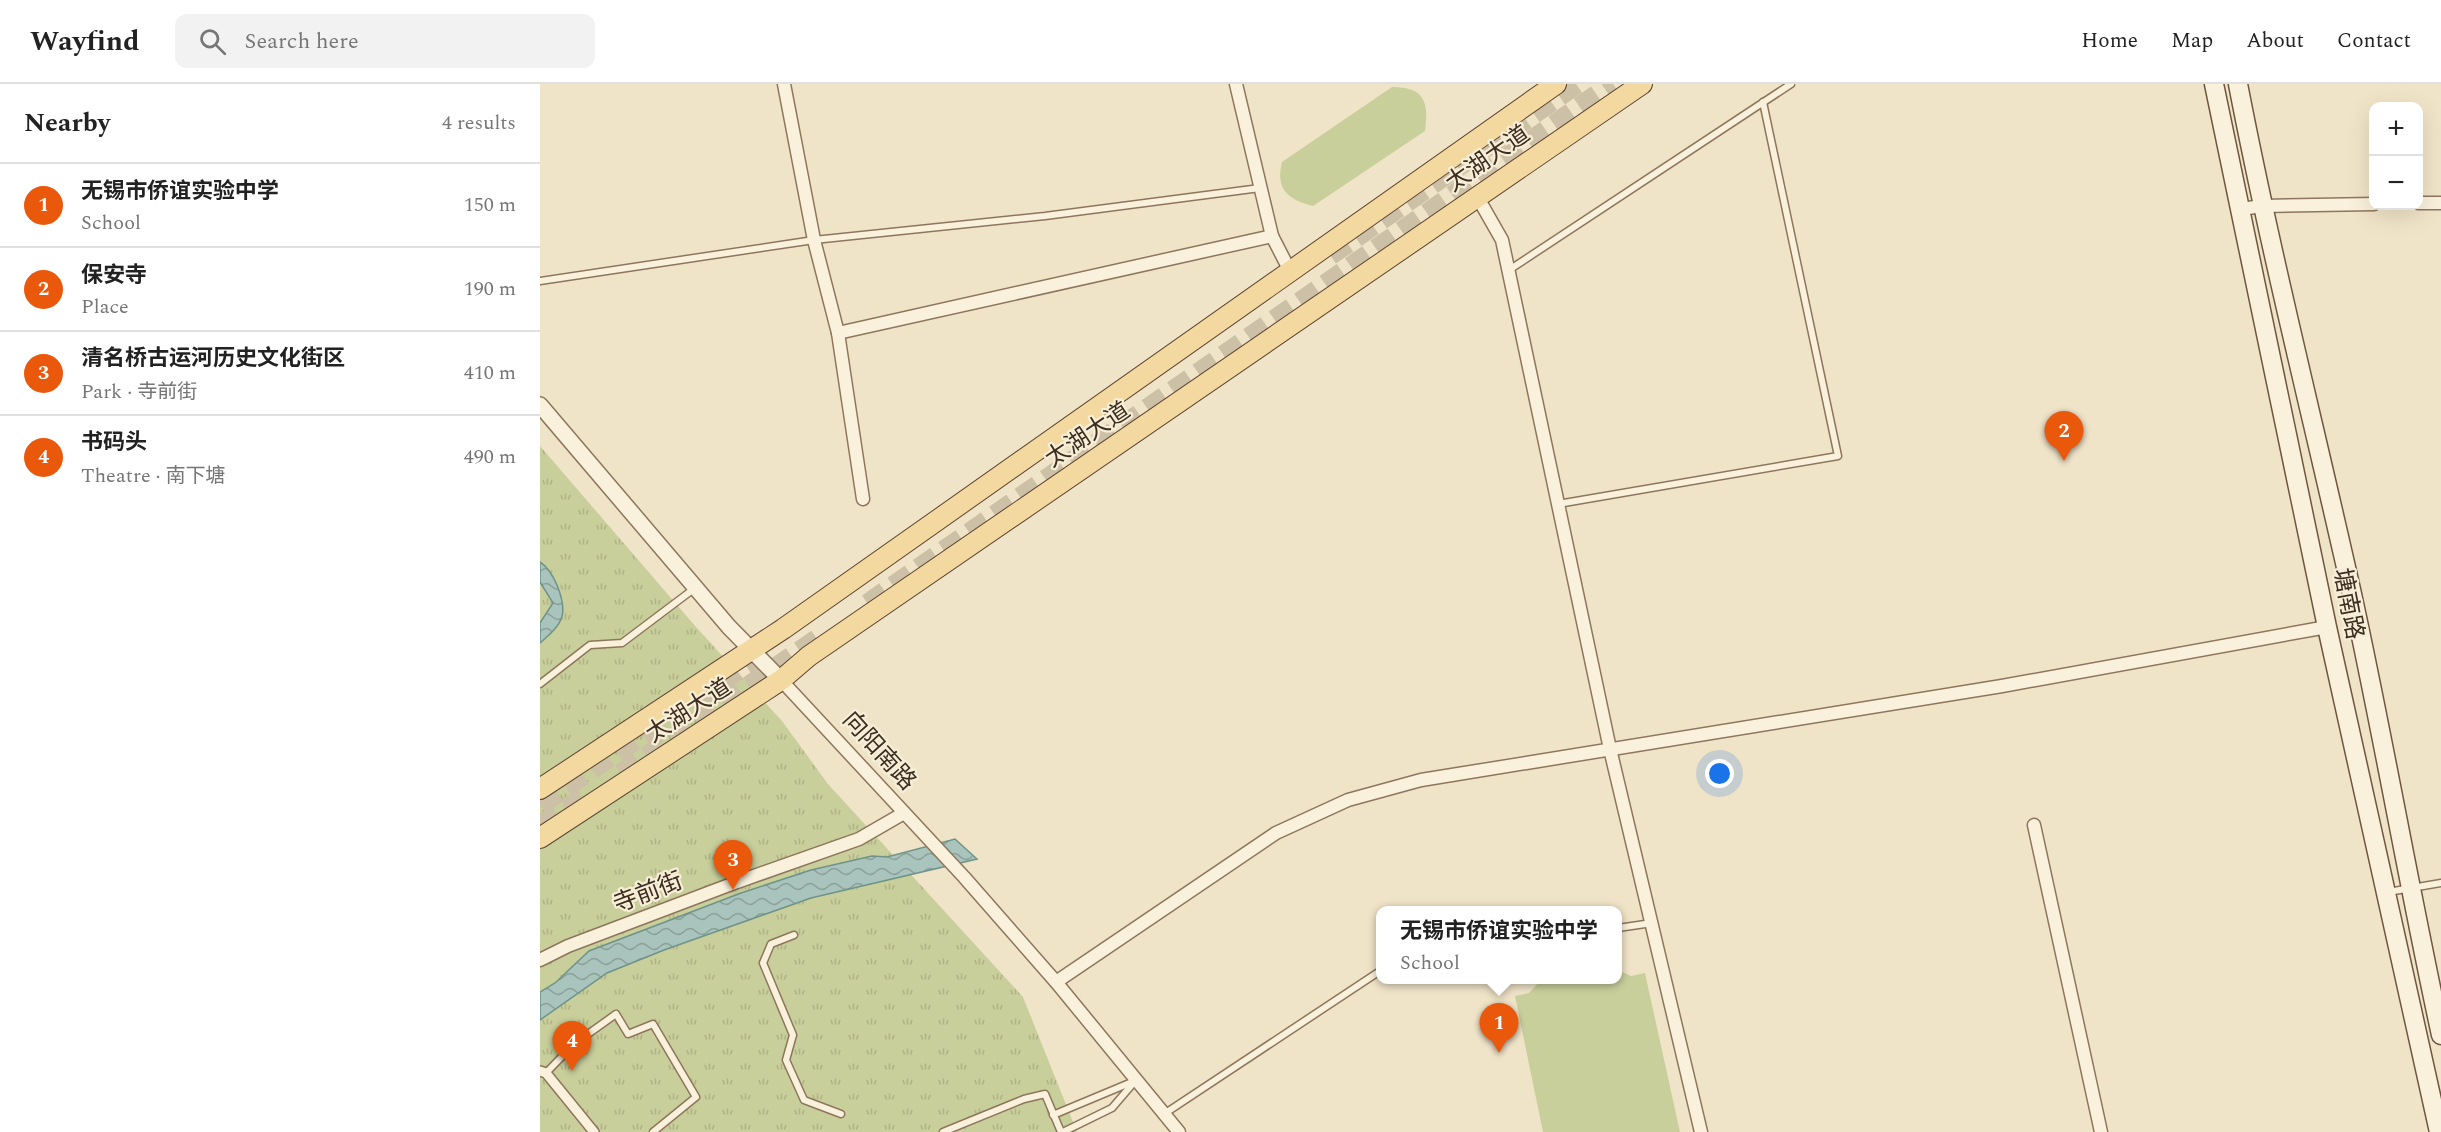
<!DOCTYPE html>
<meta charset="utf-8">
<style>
:root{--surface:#fff;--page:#f2f2f2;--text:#222;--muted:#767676;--line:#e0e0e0;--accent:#ea580c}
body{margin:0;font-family:Spectral,"Noto Sans SC",serif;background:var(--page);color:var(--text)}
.controls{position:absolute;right:18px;top:18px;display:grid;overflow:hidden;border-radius:12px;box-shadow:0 6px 24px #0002}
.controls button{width:54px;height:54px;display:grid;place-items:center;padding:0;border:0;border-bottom:2px solid var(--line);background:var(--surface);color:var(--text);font:30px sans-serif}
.you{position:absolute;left:1180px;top:690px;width:21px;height:21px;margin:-15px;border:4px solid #fff;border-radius:50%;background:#1a73e8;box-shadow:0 0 0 9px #1a73e833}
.badge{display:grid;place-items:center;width:39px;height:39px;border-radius:50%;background:var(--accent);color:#fff;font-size:20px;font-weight:700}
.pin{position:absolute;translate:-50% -50px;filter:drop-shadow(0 2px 3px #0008)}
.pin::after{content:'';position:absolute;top:32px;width:21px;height:18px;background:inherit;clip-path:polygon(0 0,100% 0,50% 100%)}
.popup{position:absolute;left:836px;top:822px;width:246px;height:78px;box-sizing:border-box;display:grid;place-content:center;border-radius:12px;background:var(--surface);filter:drop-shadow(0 2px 4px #0005);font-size:20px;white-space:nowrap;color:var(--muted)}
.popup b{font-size:22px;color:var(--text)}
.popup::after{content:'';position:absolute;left:50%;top:100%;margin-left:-12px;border:12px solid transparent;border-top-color:var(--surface)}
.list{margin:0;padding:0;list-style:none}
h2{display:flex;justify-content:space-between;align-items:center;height:78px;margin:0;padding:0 24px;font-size:26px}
h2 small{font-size:20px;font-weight:400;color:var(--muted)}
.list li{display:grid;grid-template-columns:39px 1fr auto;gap:18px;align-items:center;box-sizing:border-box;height:84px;padding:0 24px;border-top:2px solid var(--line)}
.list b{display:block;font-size:22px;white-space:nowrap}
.list p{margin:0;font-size:20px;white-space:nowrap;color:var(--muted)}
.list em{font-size:20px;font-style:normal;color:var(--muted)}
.icon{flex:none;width:33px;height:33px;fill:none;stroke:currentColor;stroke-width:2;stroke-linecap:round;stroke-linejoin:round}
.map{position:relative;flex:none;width:1901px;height:1048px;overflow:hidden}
header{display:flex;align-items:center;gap:36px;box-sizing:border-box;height:84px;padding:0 30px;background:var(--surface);border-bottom:2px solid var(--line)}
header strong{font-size:28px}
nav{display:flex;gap:33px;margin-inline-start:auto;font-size:21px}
.search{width:420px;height:54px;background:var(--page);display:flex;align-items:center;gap:15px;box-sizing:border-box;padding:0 21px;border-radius:12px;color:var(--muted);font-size:22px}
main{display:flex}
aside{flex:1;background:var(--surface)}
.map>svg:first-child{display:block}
.park{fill:url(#park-tufts)}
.pitch{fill:#c9cf9b}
.water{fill:url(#water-waves);stroke:#6f938a;stroke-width:1.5}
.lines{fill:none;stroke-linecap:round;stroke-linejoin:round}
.trunk-tunnel{stroke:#ccc0a6;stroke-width:21;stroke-dasharray:21 10;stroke-linecap:butt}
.service-casing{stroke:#8d765c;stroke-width:9}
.pedestrian-casing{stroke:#8d765c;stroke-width:12}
.minor-casing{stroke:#8d765c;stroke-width:15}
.tertiary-casing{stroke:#8d765c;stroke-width:18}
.secondary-casing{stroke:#6f573f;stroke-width:21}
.primary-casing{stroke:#5b4430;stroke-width:22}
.service{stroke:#faf1dc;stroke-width:6}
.pedestrian{stroke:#faf1dc;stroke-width:9}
.minor{stroke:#faf1dc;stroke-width:12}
.tertiary{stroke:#faf1dc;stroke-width:15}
.secondary{stroke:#faf1dc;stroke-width:18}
.primary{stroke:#f3d9a0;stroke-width:20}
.labels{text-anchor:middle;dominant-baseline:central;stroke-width:4.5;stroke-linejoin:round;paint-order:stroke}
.street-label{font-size:24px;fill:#3d2e20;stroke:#f7eed8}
</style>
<header>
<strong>Wayfind</strong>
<div class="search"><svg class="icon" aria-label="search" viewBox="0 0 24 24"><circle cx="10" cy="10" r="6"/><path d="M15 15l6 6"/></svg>Search here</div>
<nav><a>Home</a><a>Map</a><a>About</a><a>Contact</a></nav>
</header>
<main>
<aside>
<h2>Nearby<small>4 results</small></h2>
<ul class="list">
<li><span class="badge">1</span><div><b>无锡市侨谊实验中学</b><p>School</p></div><em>150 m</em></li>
<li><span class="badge">2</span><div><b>保安寺</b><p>Place</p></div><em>190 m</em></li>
<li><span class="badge">3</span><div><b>清名桥古运河历史文化街区</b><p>Park · 寺前街</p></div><em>410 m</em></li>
<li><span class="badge">4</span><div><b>书码头</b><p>Theatre · 南下塘</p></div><em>490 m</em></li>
</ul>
</aside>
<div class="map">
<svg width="1901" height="1048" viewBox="0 0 1901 1048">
<defs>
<pattern id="park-tufts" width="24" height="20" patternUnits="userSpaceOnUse" patternTransform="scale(1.5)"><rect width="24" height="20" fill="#c9cf9b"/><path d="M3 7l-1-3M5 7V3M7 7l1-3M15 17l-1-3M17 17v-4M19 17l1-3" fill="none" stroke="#aeb285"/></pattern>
<pattern id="water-waves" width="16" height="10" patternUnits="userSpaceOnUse" patternTransform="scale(1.5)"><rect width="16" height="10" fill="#a9c4bc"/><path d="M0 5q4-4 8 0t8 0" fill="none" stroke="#8ba098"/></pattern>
</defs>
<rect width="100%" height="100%" fill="#f0e4c8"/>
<polygon class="park" points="0,362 156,543 242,637 288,700 483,913 537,1048 0,1048"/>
<g class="pitch">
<path d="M852 3C884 3 889 17 885 47L773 122C748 116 735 105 742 78Z"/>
<polygon points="1078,886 1091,892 1105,889 1140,1048 1003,1048 975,912 989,909 1001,896 1078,896"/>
</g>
<g class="water">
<path d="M0 478C8 483 13 492 17 501 29 531 23 539 0 559V539L13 519 0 498Z"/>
<polygon points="415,755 437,775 271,814 124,866 67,889 0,936 0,908 15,899 49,867 201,809 271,786 332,772 347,773"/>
</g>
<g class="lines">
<g class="trunk-tunnel">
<polyline points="790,171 1036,0"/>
<polyline points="328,520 1073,0"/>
<polyline points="81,690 278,555"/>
<polyline points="0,720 212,576"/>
<polyline points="0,742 43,715"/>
</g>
<g class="service-casing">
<g id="service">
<polyline points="969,186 1251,0"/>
<polyline points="0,197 274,156 505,132 720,104"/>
<polyline points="1018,420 1298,372 1223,18"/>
<polyline points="0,600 50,561 82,559 155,504"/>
<polyline points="1848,808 1901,799"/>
<polyline points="1078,844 1112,839"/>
<polyline points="254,851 231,860 223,879 253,951 246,976 264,1016 301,1030"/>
<polyline points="6,989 34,960 76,930 88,950 113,940 156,1013 113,1048"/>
<polyline points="624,1030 840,887"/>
<polyline points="513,1031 592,998"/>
<polyline points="403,1048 484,1015 505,1010 521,1048"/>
<polyline points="523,1048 572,1024 596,996"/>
</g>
</g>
<g class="pedestrian-casing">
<polyline id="pedestrian" points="0,987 6,989 54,1048"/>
</g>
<g class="minor-casing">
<g id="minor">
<polyline points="244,0 274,156 298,249 323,415"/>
<polyline points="696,0 732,152 750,187"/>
<polyline points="938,114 962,156 1070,665 1161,1048"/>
<polyline points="1878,119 1901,119"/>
<polyline points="1701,125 1722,122 1834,120"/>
<polyline points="298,249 732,152"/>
<polyline points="241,596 424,793 516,898 639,1048"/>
<polyline points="1494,741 1561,1048"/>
<polyline points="0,876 28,862 197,798 319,755 364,729"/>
<polyline points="516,898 736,749 808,716 881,696 1462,602 1787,543"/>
</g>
</g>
<g class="tertiary-casing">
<polyline id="tertiary" points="0,321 189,543 241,596"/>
</g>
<g class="secondary-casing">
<g id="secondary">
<polyline points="1674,0 1787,543 1899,1048"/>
<path d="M1698 0C1731 171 1774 340 1812 510 1844 656 1869 804 1901 951"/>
</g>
</g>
<g class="primary-casing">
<g id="primary">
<polyline points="0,705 243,545 1016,0"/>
<polyline points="0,754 241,596 269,572 1102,0"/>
</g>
</g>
<use href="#service" class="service"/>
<use href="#pedestrian" class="pedestrian"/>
<use href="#minor" class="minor"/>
<use href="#tertiary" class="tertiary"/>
<use href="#secondary" class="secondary"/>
<use href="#primary" class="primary"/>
</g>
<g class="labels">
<g class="street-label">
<text transform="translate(948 75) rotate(-35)">太湖大道</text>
<text transform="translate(548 351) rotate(-34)">太湖大道</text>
<text transform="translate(1808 520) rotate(79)">塘南路</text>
<text transform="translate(149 627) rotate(-33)">太湖大道</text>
<text transform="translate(339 667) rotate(48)">向阳南路</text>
<text transform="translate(108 809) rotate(-21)">寺前街</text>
</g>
</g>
</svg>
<div class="controls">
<button>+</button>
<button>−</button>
</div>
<div class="you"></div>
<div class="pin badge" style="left:959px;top:969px">1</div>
<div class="popup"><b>无锡市侨谊实验中学</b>School</div>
<div class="pin badge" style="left:1524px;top:377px">2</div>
<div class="pin badge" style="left:193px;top:806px">3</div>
<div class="pin badge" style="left:32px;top:987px">4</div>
</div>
</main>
